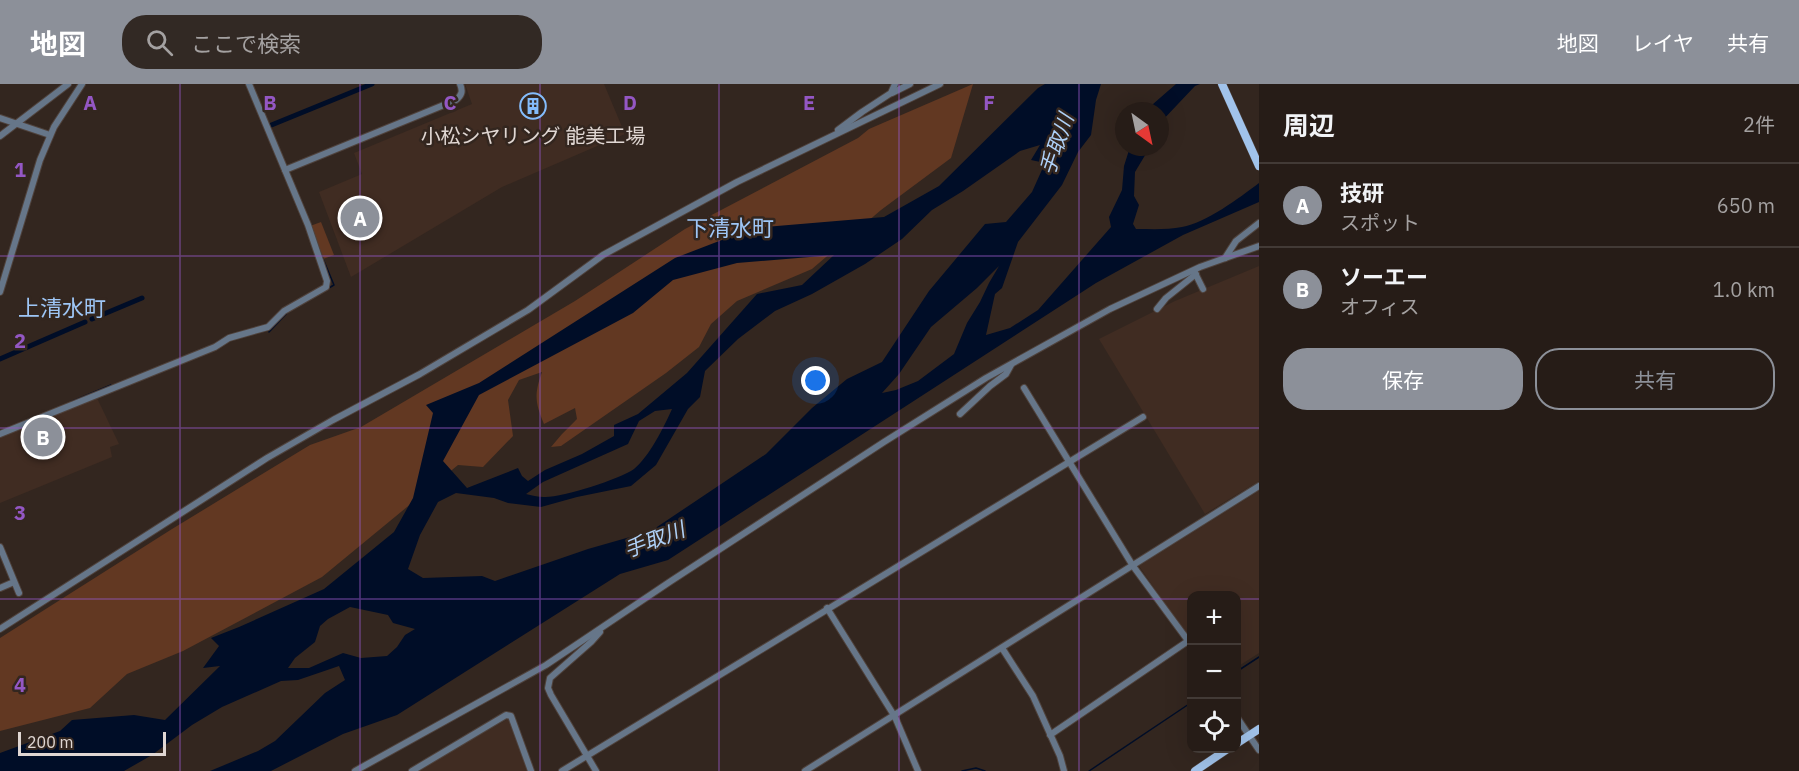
<!DOCTYPE html>
<html lang="ja">
<meta charset="utf-8">
<style>
:root{--surface:#261c17;--page:#322924;--text:#f1f3f6;--muted:#a4a1a1;--line:#423a36;--accent:#8c9099}
body{margin:0;font-family:"IBM Plex Sans","Noto Sans JP",sans-serif;background:var(--page);color:var(--text)}
.controls{position:absolute;right:18px;bottom:18px;display:grid;overflow:hidden;border-radius:12px;box-shadow:0 6px 24px #0002}
.controls button{width:54px;height:54px;display:grid;place-items:center;padding:0;border:0;border-bottom:2px solid var(--line);background:var(--surface);color:var(--text);font:30px sans-serif}
.compass{position:absolute;left:1115px;top:18px;width:54px;height:54px;border-radius:50%;background:var(--surface);box-shadow:0 6px 24px #0002;rotate:147deg}
.scale{position:absolute;left:18px;bottom:15px;width:148px;box-sizing:border-box;padding-left:6px;border:3px solid #e0d7d3;border-top:0;font-size:16px;line-height:21px;white-space:nowrap;color:#e0d7d3;-webkit-text-stroke:4px #33261f;paint-order:stroke}
.you{position:absolute;left:816px;top:297px;width:21px;height:21px;margin:-15px;border:4px solid #fff;border-radius:50%;background:#1a73e8;box-shadow:0 0 0 9px #1a73e833}
.badge{display:grid;place-items:center;width:39px;height:39px;border-radius:50%;background:var(--accent);color:#fff;font-size:20px;font-weight:700}
.pin{position:absolute;translate:-50% -50%;border:3px solid #fff;box-shadow:0 2px 6px #0006}
.list{margin:0;padding:0;list-style:none}
h2{display:flex;justify-content:space-between;align-items:center;height:78px;margin:0;padding:0 24px;font-size:26px}
h2 small{font-size:20px;font-weight:400;color:var(--muted)}
.list li{display:grid;grid-template-columns:39px 1fr auto;gap:18px;align-items:center;box-sizing:border-box;height:84px;padding:0 24px;border-top:2px solid var(--line)}
.list b{display:block;font-size:22px;white-space:nowrap}
.list p{margin:0;font-size:20px;white-space:nowrap;color:var(--muted)}
.list em{font-size:20px;font-style:normal;color:var(--muted)}
.actions{display:flex;gap:12px;padding:18px 24px}
.actions a{flex:1;padding:14px 0;border:2px solid var(--accent);border-radius:24px;text-align:center;font-size:21px;color:var(--accent)}
.actions .main{background:var(--accent);color:#fff}
.icon{flex:none;width:33px;height:33px;fill:none;stroke:currentColor;stroke-width:2;stroke-linecap:round;stroke-linejoin:round}
.map{position:relative;flex:none;width:1259px;height:687px;overflow:hidden}
header{display:flex;align-items:center;gap:36px;box-sizing:border-box;height:84px;padding:0 30px;background:var(--accent);color:#fff}
header strong{font-size:28px}
nav{display:flex;gap:33px;margin-inline-start:auto;font-size:21px}
.search{width:420px;height:54px;background:var(--page);display:flex;align-items:center;gap:15px;box-sizing:border-box;padding:0 21px;border-radius:24px;color:var(--muted);font-size:22px}
main{display:flex}
aside{flex:1;background:var(--surface)}
.map>svg:first-child{display:block}
.built{fill:#402c22}
.green{fill:#623822}
.water{fill:#000d27;fill-rule:evenodd}
.lines{fill:none;stroke-linecap:round;stroke-linejoin:round}
.stream{stroke:#000d27;stroke-width:1.5}
.canal{stroke:#000d27;stroke-width:5}
.minor-casing{stroke:#4f423c;stroke-width:8}
.major-casing{stroke:#4f423c;stroke-width:9}
.minor{stroke:#667689;stroke-width:6}
.major{stroke:#a1c3eb;stroke-width:8}
.grid{fill:none;stroke:#9457c4;stroke-width:1.5;stroke-opacity:0.55}
.labels{text-anchor:middle;dominant-baseline:central;stroke-width:5;stroke-linejoin:round;paint-order:stroke}
.poi-label{font-size:20px;fill:#e0d7d3;stroke:#33261f}
.water-label{font-size:21px;font-style:italic;fill:#aed0f7;stroke:#33261f}
.quarter-label{font-size:22px;fill:#9ec6f6;stroke:#33261f}
.grid-label{font-size:20px;text-anchor:middle;font-weight:bold;fill:#9457c4;stroke:#33261f;stroke-width:5;stroke-linejoin:round;paint-order:stroke}
</style>
<header>
<strong>地図</strong>
<div class="search"><svg class="icon" aria-label="search" viewBox="0 0 24 24"><circle cx="10" cy="10" r="6"/><path d="M15 15l6 6"/></svg>ここで検索</div>
<nav><a>地図</a><a>レイヤ</a><a>共有</a></nav>
</header>
<main>
<div class="map">
<svg width="1259" height="687" viewBox="0 0 1259 687">
<rect width="100%" height="100%" fill="#33261f"/>
<g class="built">
<polygon points="465,0 604,0 625,50 502,103 351,193 319,108 362,90 354,69 472,20"/>
<polygon points="1259,182 1259,397 1205,430 1099,255 1175,217"/>
<polygon points="97,314 119,360 110,363 112,373 0,419 0,354"/>
<polygon points="1259,407 1259,569 1237,583 1236,512 1192,512 1191,557 1139,482"/>
<polygon points="508,635 527,687 416,687"/>
</g>
<g class="green">
<path d="M973 0 951 74 881 126 812 185 737 217 711 240 699 263 666 289 561 362 551 363 562 350 577 335 575 324 544 340C535 319 534 310 542 288L519 296 508 316 513 352 483 383 458 381 322 493 183 567 127 590 90 624 0 647V554L172 445 310 361 361 343 575 217 685 145 858 54 869 45Z"/>
<polygon points="321,138 334,171 323,175 310,142"/>
</g>
<g class="water">
<path d="M1045 0H1101L1096 16 1091 51 1078 68 1062 101 1018 158 1002 204 995 210 986 251 1010 244 1038 226 1111 143 1109 133 1122 106 1124 82 1130 63H1150L1135 88 1134 112 1139 121 1133 140 1136 145C1151 145 1168 146 1182 143 1206 139 1239 114 1259 99V118L1183 151 1096 199 668 476 620 490 397 631 343 650 271 687H210L258 667 275 657 325 609 345 596 339 582 298 596 281 597 222 623 192 641 152 671 124 687H0V669L60 647 72 636 134 631 165 636 220 582 203 584 219 562 211 554 239 543 324 505 394 448 413 414 433 329 426 321 479 299 675 174 753 144 884 133 939 102 1038 4ZM1040 61 1031 76 1045 79 1032 108 1006 138 985 140 929 207 882 278 847 295 812 324 766 370 651 447 588 465 495 497 482 492 423 494 408 485 420 451 438 418 456 409 494 414 508 419 541 423 577 413 631 402 656 381 688 325 700 313 705 287 738 255 775 227 812 210 865 180 902 155 932 126 963 107 1020 67ZM834 171 802 201 757 210 687 289 638 330 614 341V352L582 370 545 386 528 397 522 392 518 384 467 404 443 377 479 311 633 229 673 196 737 179ZM999 182 989 199 980 218 967 239 954 270 918 297 896 306 882 309 899 290 931 243 977 204ZM672 325C664 343 649 373 634 385 620 395 561 414 544 413 538 413 531 411 526 410L543 398 628 360 639 337 655 327ZM350 523 388 531 393 539 415 545 405 551 397 563 387 572 361 574 343 569 309 584H288L295 574 315 558 320 542 328 535Z"/>
<polygon points="1176,0 1200,0 1195,2 1160,39 1160,27 1145,27"/>
</g>
<g class="lines">
<g class="stream">
<polyline points="318,163 334,201 327,205"/>
<polyline points="269,248 287,229"/>
<polyline points="73,317 111,301"/>
<polyline points="1236,588 1259,573"/>
<polyline points="962,687 976,684 985,687"/>
<polyline points="1089,687 1192,618"/>
</g>
<g class="canal">
<polyline points="269,42 372,0"/>
<polyline points="92,235 142,214"/>
<polyline points="0,275 85,238"/>
</g>
<g class="minor-casing">
<g id="minor">
<polyline points="892,9 910,0"/>
<polyline points="0,34 50,51"/>
<polyline points="838,46 862,28 891,9 895,0"/>
<polyline points="0,52 68,0"/>
<path d="M285 86 456 16C462 11 463 7 460 0"/>
<polyline points="1225,174 1236,157 1259,139"/>
<polyline points="1194,187 1203,205"/>
<polyline points="0,208 40,76 54,43 82,0"/>
<polyline points="1157,225 1166,214 1196,190"/>
<polyline points="1024,304 1133,482 1192,562"/>
<polyline points="960,330 990,302 1006,290 1011,281"/>
<polyline points="0,350 215,263 229,254 268,243 284,227 326,203 327,197 308,141 249,0"/>
<polyline points="0,463 19,509"/>
<polyline points="0,504 14,498"/>
<polyline points="827,524 895,633 918,687"/>
<polyline points="0,545 267,374 333,336 420,290 528,226 603,171 737,98 940,0"/>
<polyline points="1002,564 1033,612 1060,672 1064,687"/>
<polyline points="1236,632 1259,666"/>
<polyline points="1050,651 1188,557"/>
<polyline points="355,687 546,581 671,497 884,358 986,294 1110,225 1200,183 1259,162"/>
<polyline points="412,687 506,631 511,632 531,687"/>
<polyline points="562,687 1143,333"/>
<polyline points="596,687 551,611 548,604 550,594 591,558 600,548"/>
<polyline points="805,687 1259,402"/>
</g>
</g>
<g class="major-casing">
<g id="major">
<polyline points="1222,0 1259,82"/>
<polyline points="1236,660 1259,645"/>
<polyline points="1195,687 1229,664"/>
</g>
</g>
<use href="#minor" class="minor"/>
<use href="#major" class="major"/>
</g>
<path class="grid" d="M180 0V687M360 0V687M540 0V687M719 0V687M899 0V687M1079 0V687M0 172H1259M0 344H1259M0 515H1192M1236 515H1259"/>
<defs>
<g id="building-ring" transform="scale(1.35)"><circle r="9.5" fill="#33261f" stroke="#84bcfb" stroke-width="1.5"/><path d="M-4-6H4V6H1V3H-1V6H-4ZM-2.5-4.3h1.7v1.8h-1.7ZM.8-4.3h1.7v1.8H.8ZM-2.5-1h1.7V.8h-1.7ZM.8-1h1.7V.8H.8Z" fill="#84bcfb"/></g>
</defs>
<g fill-rule="evenodd">
<use href="#building-ring" x="533" y="22"/>
</g>
<g class="labels">
<g class="poi-label">
<text x="533" y="51">小松シヤリング 能美工場</text>
</g>
<g class="water-label">
<text transform="translate(1056 60) rotate(-71)">手取川</text>
<text transform="translate(654 455) rotate(-21)">手取川</text>
</g>
<g class="quarter-label">
<text x="730" y="143">下清水町</text>
<text x="62" y="223">上清水町</text>
</g>
</g>
<g class="grid-label">
<text x="90" y="26">A</text>
<text x="270" y="26">B</text>
<text x="450" y="26">C</text>
<text x="630" y="26">D</text>
<text x="809" y="26">E</text>
<text x="989" y="26">F</text>
<text x="20" y="93">1</text>
<text x="20" y="264">2</text>
<text x="20" y="436">3</text>
<text x="20" y="608">4</text>
</g>
</svg>
<div class="controls">
<button>+</button>
<button>−</button>
<button><svg class="icon" aria-label="locate" viewBox="0 0 24 24"><circle cx="12" cy="12" r="6"/><path d="M12 2v4M12 18v4M2 12h4M18 12h4"/></svg></button>
</div>
<svg class="compass" viewBox="-18 -18 36 36"><path d="M0-13l5 13h-10z" fill="#e53935"/><path d="M0 13l5-13h-10z" fill="#a4a1a1"/></svg>
<div class="scale">200 m</div>
<div class="you"></div>
<div class="pin badge" style="left:360px;top:134px">A</div>
<div class="pin badge" style="left:43px;top:353px">B</div>
</div>
<aside>
<h2>周辺<small>2件</small></h2>
<ul class="list">
<li><span class="badge">A</span><div><b>技研</b><p>スポット</p></div><em>650 m</em></li>
<li><span class="badge">B</span><div><b>ソーエー</b><p>オフィス</p></div><em>1.0 km</em></li>
</ul>
<div class="actions"><a class="main">保存</a><a>共有</a></div>
</aside>
</main>
